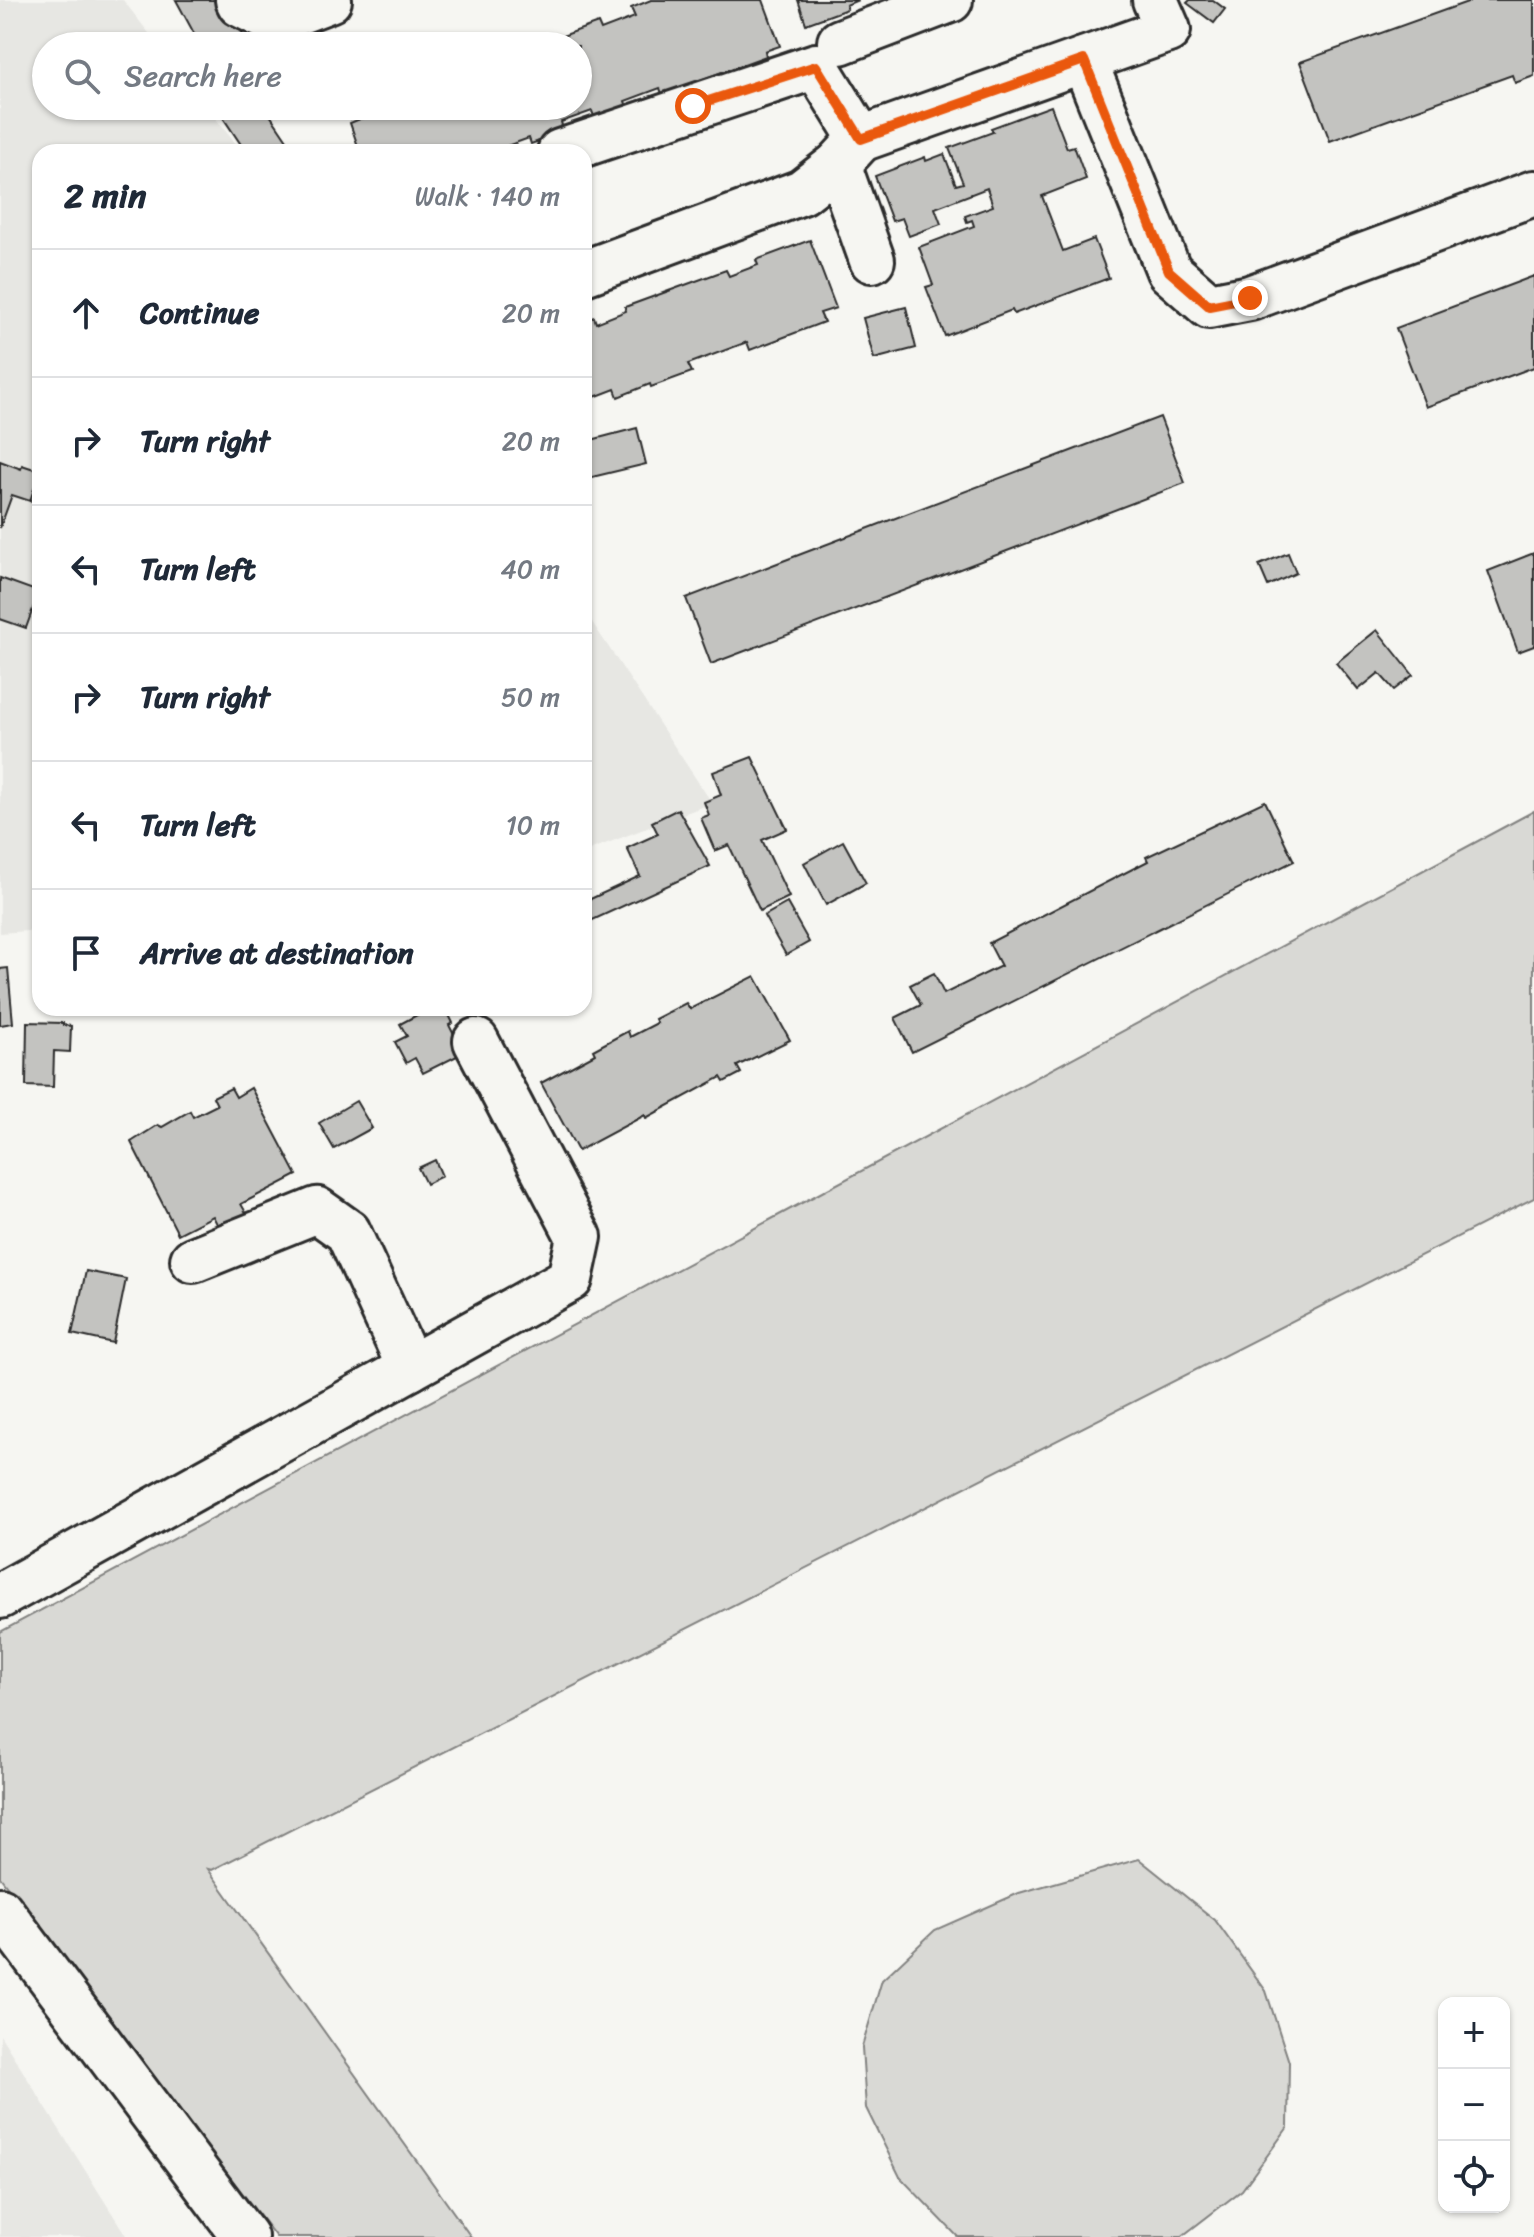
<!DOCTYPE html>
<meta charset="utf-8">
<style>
:root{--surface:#fff;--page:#f6f6f7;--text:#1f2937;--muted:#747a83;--line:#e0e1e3}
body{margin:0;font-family:Sriracha,sans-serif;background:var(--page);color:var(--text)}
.controls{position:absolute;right:24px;bottom:24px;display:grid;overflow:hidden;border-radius:16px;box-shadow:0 2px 6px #0004}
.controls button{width:72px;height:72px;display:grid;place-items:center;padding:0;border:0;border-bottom:2px solid var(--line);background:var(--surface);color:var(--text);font:40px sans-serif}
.stop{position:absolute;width:24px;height:24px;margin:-18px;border:6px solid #ea580c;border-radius:50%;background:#fff}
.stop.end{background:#ea580c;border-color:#fff;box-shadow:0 2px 8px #0008}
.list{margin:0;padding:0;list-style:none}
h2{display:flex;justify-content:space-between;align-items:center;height:104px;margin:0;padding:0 32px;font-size:34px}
h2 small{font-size:26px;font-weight:400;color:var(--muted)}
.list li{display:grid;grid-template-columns:52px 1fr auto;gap:24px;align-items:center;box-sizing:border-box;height:128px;padding:0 32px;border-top:2px solid var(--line)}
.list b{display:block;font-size:30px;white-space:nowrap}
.list em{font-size:26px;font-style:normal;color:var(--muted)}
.icon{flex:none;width:44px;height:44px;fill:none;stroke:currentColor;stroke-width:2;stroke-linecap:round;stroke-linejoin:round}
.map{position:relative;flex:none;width:1534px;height:2237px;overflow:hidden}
.search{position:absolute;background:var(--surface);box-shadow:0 2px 6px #0004;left:32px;top:32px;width:560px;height:88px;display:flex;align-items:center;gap:20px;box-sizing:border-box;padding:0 28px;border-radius:44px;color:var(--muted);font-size:30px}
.panel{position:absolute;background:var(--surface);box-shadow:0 2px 6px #0004;left:32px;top:144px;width:560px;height:872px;border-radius:24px}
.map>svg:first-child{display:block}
.built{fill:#e7e7e3}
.green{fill:#d9d9d5;stroke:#828280;stroke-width:2}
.building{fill:#c3c3c0;stroke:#2b2b2b;stroke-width:2}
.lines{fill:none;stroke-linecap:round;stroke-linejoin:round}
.minor-casing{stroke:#2b2b2b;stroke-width:50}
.path{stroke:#2b2b2b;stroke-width:5;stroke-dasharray:6 6;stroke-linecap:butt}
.minor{stroke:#f6f6f2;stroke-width:44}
.route{stroke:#ea580c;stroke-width:10}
</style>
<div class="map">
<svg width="1534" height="2237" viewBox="0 0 1534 2237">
<rect width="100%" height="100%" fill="#f6f6f2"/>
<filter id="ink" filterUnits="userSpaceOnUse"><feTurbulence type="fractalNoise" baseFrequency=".0125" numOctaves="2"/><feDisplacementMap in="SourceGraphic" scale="16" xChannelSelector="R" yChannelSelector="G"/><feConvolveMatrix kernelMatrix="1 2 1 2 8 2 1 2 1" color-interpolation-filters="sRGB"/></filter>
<g filter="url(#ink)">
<g class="built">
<polygon points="0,0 123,0 159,46 46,46 46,106 206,106 242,152 40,152 40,930 0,933"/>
<polygon points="584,610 712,803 584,852"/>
<polygon points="0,2035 127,2237 0,2237"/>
</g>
<g class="green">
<polygon points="1534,811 1534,1198 212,1870 208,1869 471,2237 276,2237 0,1877 0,1632"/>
<polygon points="1139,1859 1215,1920 1266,1991 1289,2062 1288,2127 1242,2190 1181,2237 958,2237 900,2177 866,2108 862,2047 882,1980 935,1930 1019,1893"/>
</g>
<g class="building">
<polygon points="176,0 225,0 249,46 184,46 182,42 195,35"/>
<polygon points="651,0 763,0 780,46 765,51 766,56 662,94 660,88 625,101 627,107 595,119 592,111 561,122 564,132 531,144 529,138 496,150 497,152 360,152 350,123 365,117 363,111 376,106 578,106 578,46 535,46 598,23 601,30 635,17 631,8"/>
<polygon points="798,0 858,0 846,5 847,9 806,24"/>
<polygon points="1190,0 1213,0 1225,9 1214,23 1187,3"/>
<polygon points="1473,0 1534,0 1534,76 1515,83 1512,75 1330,141 1300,62"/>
<polygon points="238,106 264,106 295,152 246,152 222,116"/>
<polygon points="1051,106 1067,148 1074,146 1086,179 1042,196 1063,251 1094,239 1109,278 1014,314 1012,310 945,336 926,287 933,285 919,247 974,226 972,220 967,222 965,216 993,206 987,188 935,208 941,224 909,236 902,218 892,221 875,176 925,157 926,161 944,154 956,185 963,183 949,148 993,132 991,128"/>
<polygon points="810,240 836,308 820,313 824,322 750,350 747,342 688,364 692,372 651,387 650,384 618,397 615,389 584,401 584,321 594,317 596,323 626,311 625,307 726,270 729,276 758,265 756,260"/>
<polygon points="1534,276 1534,367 1426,407 1396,328"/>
<polygon points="906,307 916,348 874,359 863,318"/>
<polygon points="1160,417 1185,483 711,664 686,598"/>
<polygon points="637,428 646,464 584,479 584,436 589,434 591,440"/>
<polygon points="0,461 21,469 22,465 40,471 30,501 12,495 0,528"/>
<polygon points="1288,553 1296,573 1268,586 1259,565"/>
<polygon points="1534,553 1534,646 1518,652 1488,571"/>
<polygon points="0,578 39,592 26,628 0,619"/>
<polygon points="1377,630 1413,675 1394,690 1379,673 1358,690 1336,663"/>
<polygon points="752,757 787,829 762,840 789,897 760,911 729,845 715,851 701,818 709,815 704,802 721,795 713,772"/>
<polygon points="1265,801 1294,861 912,1052 895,1018 921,1005 910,985 934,973 944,994 1001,966 989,943 1148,861 1146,857"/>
<polygon points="678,809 710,866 584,924 584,902 640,876 627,848 658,834 652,822"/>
<polygon points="843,841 866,883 826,905 804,863"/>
<polygon points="787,903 809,942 786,955 764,916"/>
<polygon points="8,968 13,1023 0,1025 0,969"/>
<polygon points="755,976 790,1040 737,1066 741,1073 724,1082 721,1077 646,1118 645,1115 578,1151 541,1083 595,1054 593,1050 628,1031 630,1037 657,1023 655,1019 686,1003 690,1009"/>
<polygon points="430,1008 441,1008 443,1011 446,1009 453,1023 449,1025 463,1053 423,1073 415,1058 406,1063 395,1042 407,1036 400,1024"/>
<polygon points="27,1022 63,1023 63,1025 71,1026 70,1052 54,1051 53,1087 26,1086"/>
<polygon points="231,1088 236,1097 251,1088 297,1175 241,1204 248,1216 220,1230 213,1216 178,1234 131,1142 158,1125 162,1127 190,1111 193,1117 217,1105 213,1097"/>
<polygon points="356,1101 372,1128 334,1149 319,1123"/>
<polygon points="435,1160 442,1176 426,1184 418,1168"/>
<polygon points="86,1271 126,1279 113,1343 72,1334"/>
</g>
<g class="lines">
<g class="minor-casing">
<g id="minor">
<polyline points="238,0 240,4 266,17 295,13 329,0"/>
<polyline points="840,42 950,0"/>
<polyline points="1084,60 1169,271 1209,306 1250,298 1534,193"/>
<polyline points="560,152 816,66 861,139 1168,30 1155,0"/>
<polyline points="838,164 872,260"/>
<polyline points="584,273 802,192 838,164 861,139"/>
<polyline points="193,1260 317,1210 348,1232 410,1368"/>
<polyline points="0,1596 570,1279 579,1237 476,1041"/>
<polyline points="0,1910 245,2237"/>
</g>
</g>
<polyline class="path" points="1533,2237 1534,2237"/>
<use href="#minor" class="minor"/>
</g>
</g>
<g class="lines" filter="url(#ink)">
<polyline class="route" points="693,106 816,66 861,139 1084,60 1169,271 1209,306 1250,298"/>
</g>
</svg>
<div class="controls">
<button>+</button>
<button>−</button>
<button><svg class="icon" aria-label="locate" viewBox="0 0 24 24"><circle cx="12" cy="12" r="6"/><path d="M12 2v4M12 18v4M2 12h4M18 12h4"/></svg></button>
</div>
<div class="stop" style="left:693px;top:106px"></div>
<div class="stop end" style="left:1250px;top:298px"></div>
<div class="search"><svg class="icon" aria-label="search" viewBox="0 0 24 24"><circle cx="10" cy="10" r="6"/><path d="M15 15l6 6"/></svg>Search here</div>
<section class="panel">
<h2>2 min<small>Walk · 140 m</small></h2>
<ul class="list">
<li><svg class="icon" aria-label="ahead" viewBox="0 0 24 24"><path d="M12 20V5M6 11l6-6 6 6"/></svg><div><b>Continue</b></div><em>20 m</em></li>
<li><svg class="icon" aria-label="right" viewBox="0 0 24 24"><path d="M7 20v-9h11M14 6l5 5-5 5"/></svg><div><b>Turn right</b></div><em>20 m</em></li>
<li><svg class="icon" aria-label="left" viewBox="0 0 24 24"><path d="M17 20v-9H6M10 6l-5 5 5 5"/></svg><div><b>Turn left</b></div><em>40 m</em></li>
<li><svg class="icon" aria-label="right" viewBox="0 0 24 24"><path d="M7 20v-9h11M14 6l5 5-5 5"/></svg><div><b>Turn right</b></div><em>50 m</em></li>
<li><svg class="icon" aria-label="left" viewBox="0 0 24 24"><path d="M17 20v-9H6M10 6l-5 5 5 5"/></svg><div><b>Turn left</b></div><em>10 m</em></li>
<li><svg class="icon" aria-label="arrive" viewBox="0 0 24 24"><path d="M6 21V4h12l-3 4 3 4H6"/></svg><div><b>Arrive at destination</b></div></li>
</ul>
</section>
</div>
